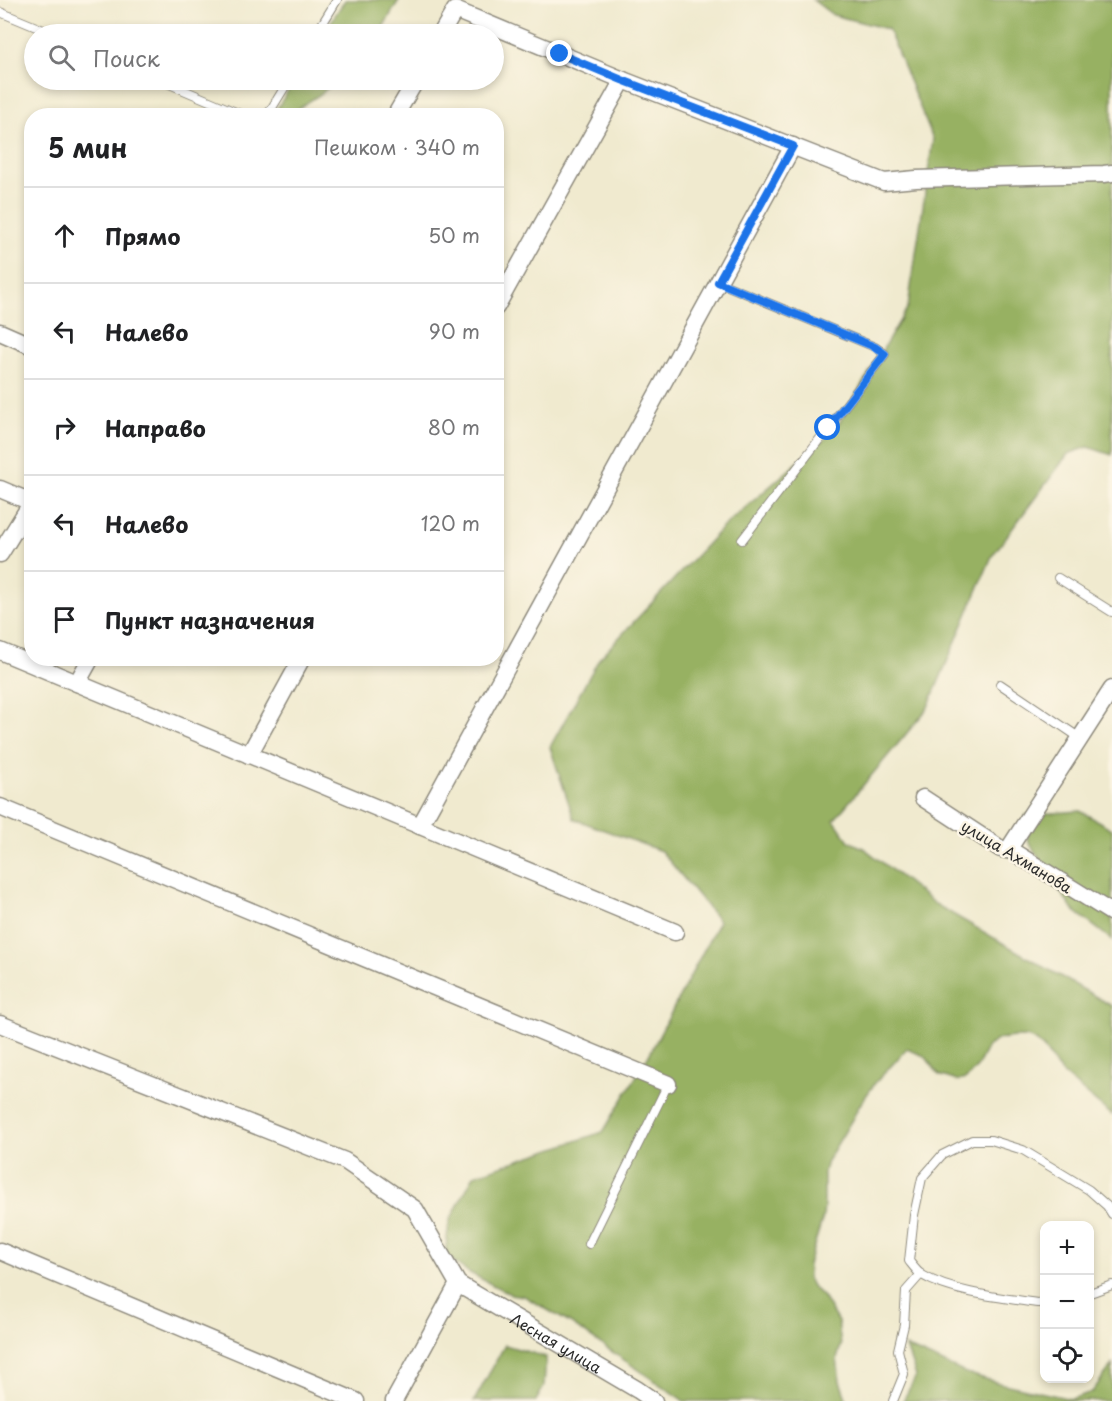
<!DOCTYPE html>
<html lang="ru">
<meta charset="utf-8">
<style>
:root{--surface:#fff;--page:#f2f2f2;--text:#202124;--muted:#757577;--line:#e0e0e0}
body{margin:0;font-family:"Playpen Sans",sans-serif;background:var(--page);color:var(--text)}
.controls{position:absolute;right:18px;bottom:18px;display:grid;overflow:hidden;border-radius:12px;box-shadow:0 3px 9px #0003}
.controls button{width:54px;height:54px;display:grid;place-items:center;padding:0;border:0;border-bottom:2px solid var(--line);background:var(--surface);color:var(--text);font:30px sans-serif}
.stop{position:absolute;width:18px;height:18px;margin:-14px;border:4px solid #1a73e8;border-radius:50%;background:#fff}
.stop.end{background:#1a73e8;border-color:#fff;box-shadow:0 2px 6px #0008}
.list{margin:0;padding:0;list-style:none}
h2{display:flex;justify-content:space-between;align-items:center;height:78px;margin:0;padding:0 24px;font-size:26px}
h2 small{font-size:20px;font-weight:400;color:var(--muted)}
.list li{display:grid;grid-template-columns:39px 1fr auto;gap:18px;align-items:center;box-sizing:border-box;height:96px;padding:0 24px;border-top:2px solid var(--line)}
.list b{display:block;font-size:22px;white-space:nowrap}
.list em{font-size:20px;font-style:normal;color:var(--muted)}
.icon{flex:none;width:33px;height:33px;fill:none;stroke:currentColor;stroke-width:2;stroke-linecap:round;stroke-linejoin:round}
.map{position:relative;flex:none;width:1112px;height:1401px;overflow:hidden}
.search{position:absolute;background:var(--surface);box-shadow:0 3px 9px #0003;left:24px;top:24px;width:480px;height:66px;display:flex;align-items:center;gap:15px;box-sizing:border-box;padding:0 21px;border-radius:33px;color:var(--muted);font-size:22px}
.panel{position:absolute;background:var(--surface);box-shadow:0 3px 9px #0003;left:24px;top:108px;width:480px;height:558px;border-radius:24px}
.map>svg:first-child{display:block}
.forest{fill:#97b162;stroke:#616e46;stroke-width:1.5}
.lines{fill:none;stroke-linecap:round;stroke-linejoin:round}
.service-casing{stroke:#8e8a7d;stroke-width:10}
.minor-casing{stroke:#8e8a7d;stroke-width:19}
.service{stroke:#fff;stroke-width:8}
.minor{stroke:#fff;stroke-width:16}
.route{stroke:#1a73e8;stroke-width:8}
.labels{text-anchor:middle;dominant-baseline:central;stroke-width:5;stroke-linejoin:round;paint-order:stroke}
.street-label{font-size:15px;fill:#2b2b2b;stroke:#fcf5e5}
</style>
<div class="map">
<svg width="1112" height="1401" viewBox="0 0 1112 1401">
<rect width="100%" height="100%" fill="#fcf5e5"/>
<filter id="ink" filterUnits="userSpaceOnUse"><feTurbulence type="fractalNoise" baseFrequency=".0167" numOctaves="2"/><feDisplacementMap in="SourceGraphic" scale="12" xChannelSelector="R" yChannelSelector="G"/><feConvolveMatrix kernelMatrix="1 2 1 2 8 2 1 2 1" color-interpolation-filters="sRGB"/></filter>
<filter id="wash" filterUnits="userSpaceOnUse"><feTurbulence type="fractalNoise" baseFrequency=".008" numOctaves="4" result="noise"/><feDisplacementMap in="SourceGraphic" scale="24" xChannelSelector="R" yChannelSelector="G"/><feGaussianBlur stdDeviation="1.35" result="paint"/><feColorMatrix in="noise" values="0 0 0 0 0 0 0 0 0 0 0 0 0 0 0 0 0 1.4 0 .05"/><feComposite in="paint" operator="in"/></filter>
<g filter="url(#wash)">
<rect width="100%" height="100%" fill="#f0eacf"/>
<g class="forest">
<polygon points="345,0 399,0 379,34 323,34"/>
<polygon points="813,0 1112,0 1112,455 1088,447 1068,454 992,556 927,709 834,820 849,841 865,849 935,904 1112,1006 1112,1115 1102,1107 1066,1077 1056,1066 1047,1052 1035,1040 1027,1037 1014,1037 999,1039 988,1046 977,1067 966,1079 957,1081 939,1075 925,1056 907,1049 875,1083 859,1106 853,1118 827,1161 824,1172 824,1206 823,1217 808,1265 808,1278 812,1286 823,1297 838,1322 841,1345 837,1359 840,1381 847,1401 684,1401 570,1323 524,1296 510,1294 470,1273 445,1256 449,1222 474,1175 603,1132 648,1057 719,921 661,851 574,819 550,747 599,659 722,528 835,430 908,307 933,139 888,29 833,15"/>
<polygon points="295,80 337,80 322,93 288,115 281,115 274,113"/>
<polygon points="1080,811 1112,829 1112,940 1072,909 1028,841 1026,815"/>
<polygon points="505,1345 546,1357 544,1386 536,1401 474,1401"/>
<polygon points="906,1347 966,1373 999,1383 1071,1399 1092,1392 1112,1365 1112,1401 903,1401 916,1376"/>
</g>
</g>
<g filter="url(#ink)">
<g class="lines">
<g class="service-casing">
<g id="service">
<polyline points="0,12 53,34"/>
<polyline points="316,34 337,0"/>
<polyline points="160,80 245,116"/>
<polyline points="267,116 289,80"/>
<polyline points="718,282 875,347 885,354 742,540"/>
<polyline points="1058,578 1112,612"/>
<polyline points="1000,684 1080,738"/>
<polyline points="589,1244 668,1084"/>
<polyline points="1090,1293 1112,1285"/>
<path d="M1044 1302 1038 1303C1004 1298 952 1293 922 1275 917 1272 913 1266 909 1261L914 1215 922 1178 942 1155 972 1140H991L1023 1150 1089 1190 1107 1206 1112 1214"/>
<polyline points="893,1401 904,1374 898,1350 904,1325 906,1291 921,1274"/>
</g>
</g>
<g class="minor-casing">
<g id="minor">
<polyline points="441,34 455,10 623,80 884,182 916,179 1104,174 1112,173"/>
<polyline points="395,116 416,80"/>
<polyline points="496,307 623,80"/>
<polyline points="0,332 32,346"/>
<polyline points="0,489 31,502"/>
<polyline points="0,554 32,502"/>
<polyline points="0,651 675,932"/>
<polyline points="77,683 91,658"/>
<polyline points="249,755 302,658"/>
<polyline points="923,798 1001,849 1012,851 1112,913"/>
<polyline points="0,807 668,1084"/>
<polyline points="420,826 793,146"/>
<polyline points="1008,850 1112,689"/>
<path id="s1" d="M0 1024 345 1161 415 1209 458 1284 638 1390 654 1401"/>
<polyline points="0,1251 356,1401"/>
<polyline points="394,1401 458,1284"/>
</g>
</g>
<use href="#service" class="service"/>
<use href="#minor" class="minor"/>
</g>
</g>
<g class="lines" filter="url(#ink)">
<polyline class="route" points="560,54 622,80 793,146 718,282 875,347 885,354 828,428"/>
</g>
<g class="labels">
<g class="street-label">
<text transform="translate(1017 856) rotate(31)">улица Ахманова</text>
<text stroke="none"><textPath href="#s1" startOffset="657">Лесная улица</textPath></text>
</g>
</g>
</svg>
<div class="controls">
<button>+</button>
<button>−</button>
<button><svg class="icon" aria-label="locate" viewBox="0 0 24 24"><circle cx="12" cy="12" r="6"/><path d="M12 2v4M12 18v4M2 12h4M18 12h4"/></svg></button>
</div>
<div class="stop" style="left:828px;top:428px"></div>
<div class="stop end" style="left:560px;top:54px"></div>
<div class="search"><svg class="icon" aria-label="search" viewBox="0 0 24 24"><circle cx="10" cy="10" r="6"/><path d="M15 15l6 6"/></svg>Поиск</div>
<section class="panel">
<h2>5 мин<small>Пешком · 340 m</small></h2>
<ul class="list">
<li><svg class="icon" aria-label="ahead" viewBox="0 0 24 24"><path d="M12 20V5M6 11l6-6 6 6"/></svg><div><b>Прямо</b></div><em>50 m</em></li>
<li><svg class="icon" aria-label="left" viewBox="0 0 24 24"><path d="M17 20v-9H6M10 6l-5 5 5 5"/></svg><div><b>Налево</b></div><em>90 m</em></li>
<li><svg class="icon" aria-label="right" viewBox="0 0 24 24"><path d="M7 20v-9h11M14 6l5 5-5 5"/></svg><div><b>Направо</b></div><em>80 m</em></li>
<li><svg class="icon" aria-label="left" viewBox="0 0 24 24"><path d="M17 20v-9H6M10 6l-5 5 5 5"/></svg><div><b>Налево</b></div><em>120 m</em></li>
<li><svg class="icon" aria-label="arrive" viewBox="0 0 24 24"><path d="M6 21V4h12l-3 4 3 4H6"/></svg><div><b>Пункт назначения</b></div></li>
</ul>
</section>
</div>
